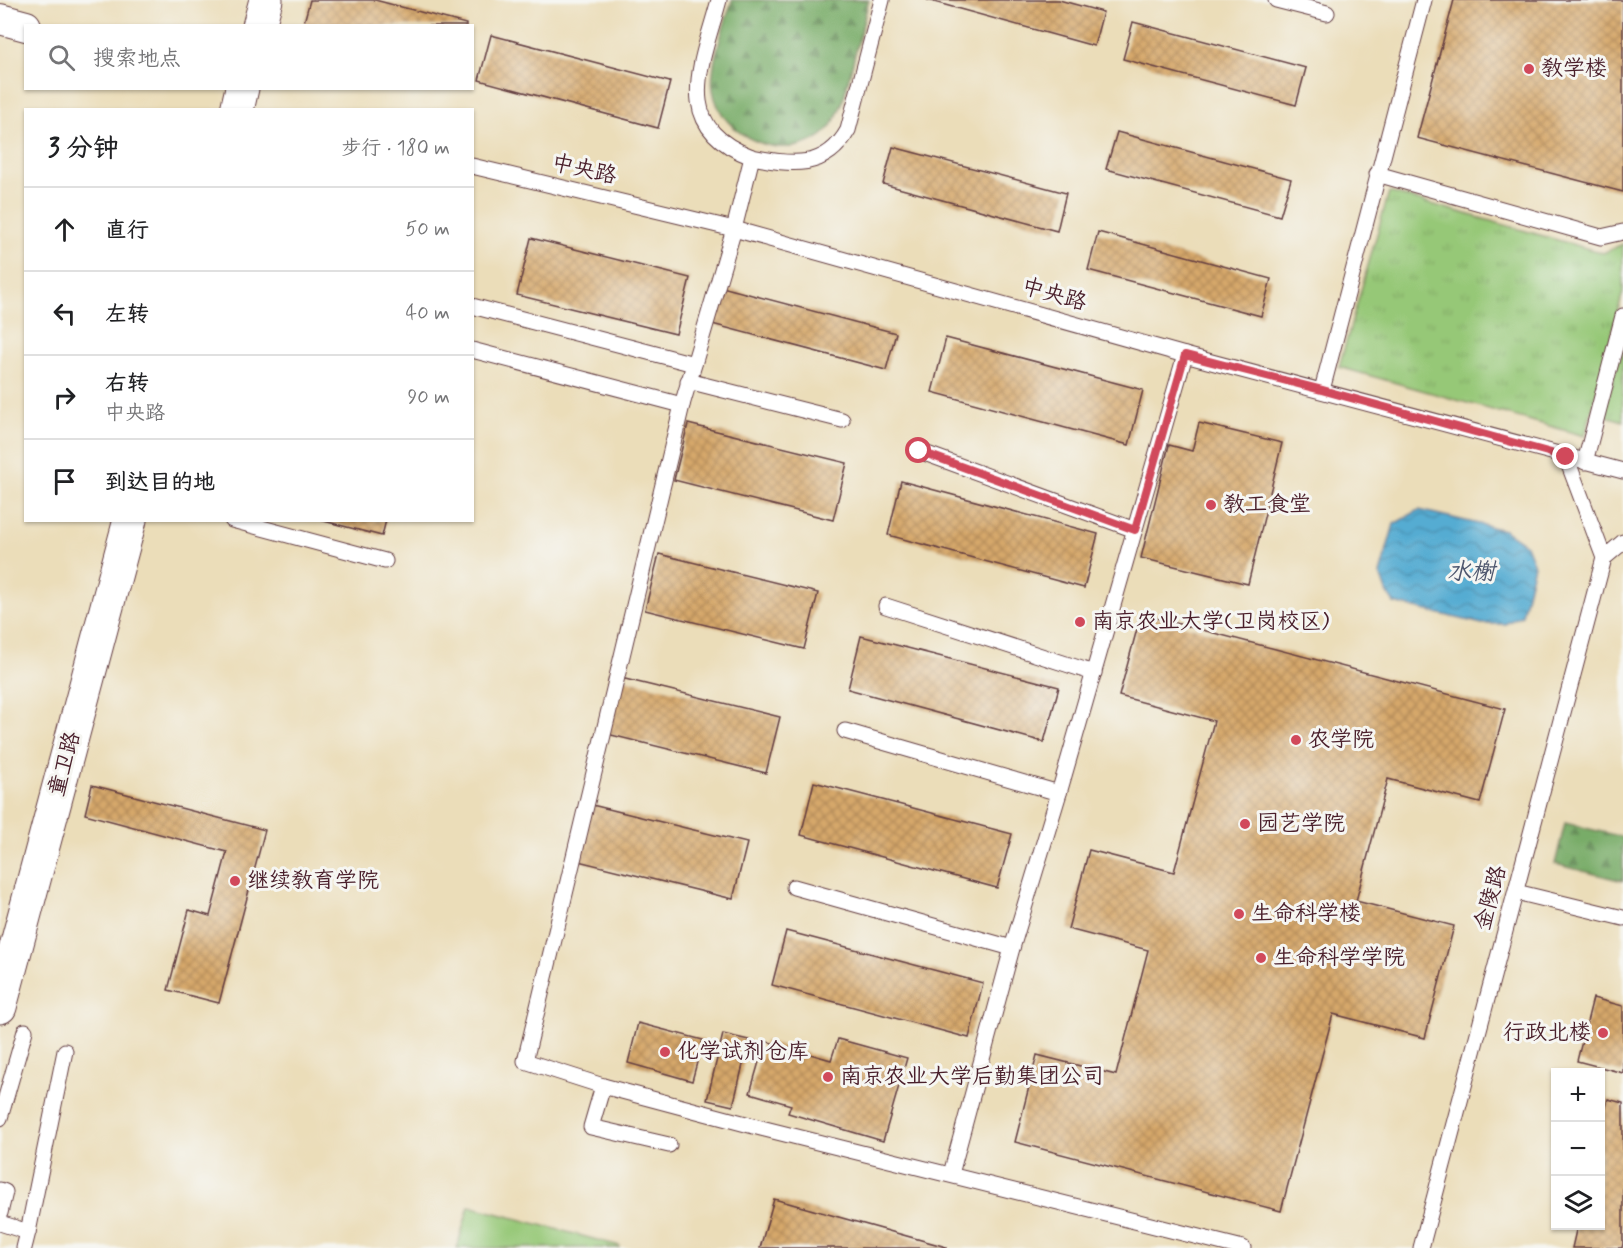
<!DOCTYPE html>
<html lang="zh">
<meta charset="utf-8">
<style>
:root{--surface:#fff;--page:#f6f6f6;--text:#202124;--muted:#757577;--line:#e0e0e0}
body{margin:0;font-family:Mynerve,"LXGW WenKai TC",sans-serif;background:var(--page);color:var(--text)}
.controls{position:absolute;right:18px;bottom:18px;display:grid;overflow:hidden;border-radius:0px;box-shadow:0 2px 4px #0004}
.controls button{width:54px;height:54px;display:grid;place-items:center;padding:0;border:0;border-bottom:2px solid var(--line);background:var(--surface);color:var(--text);font:30px sans-serif}
.stop{position:absolute;width:18px;height:18px;margin:-14px;border:4px solid #d1495b;border-radius:50%;background:#fff}
.stop.end{background:#d1495b;border-color:#fff;box-shadow:0 2px 6px #0008}
.list{margin:0;padding:0;list-style:none}
h2{display:flex;justify-content:space-between;align-items:center;height:78px;margin:0;padding:0 24px;font-size:26px}
h2 small{font-size:20px;font-weight:400;color:var(--muted)}
.list li{display:grid;grid-template-columns:39px 1fr auto;gap:18px;align-items:center;box-sizing:border-box;height:84px;padding:0 24px;border-top:2px solid var(--line)}
.list b{display:block;font-size:22px;white-space:nowrap}
.list p{margin:0;font-size:20px;white-space:nowrap;color:var(--muted)}
.list em{font-size:20px;font-style:normal;color:var(--muted)}
.icon{flex:none;width:33px;height:33px;fill:none;stroke:currentColor;stroke-width:2;stroke-linecap:round;stroke-linejoin:round}
.map{position:relative;flex:none;width:1623px;height:1248px;overflow:hidden}
.search{position:absolute;background:var(--surface);box-shadow:0 2px 4px #0004;left:24px;top:24px;width:450px;height:66px;display:flex;align-items:center;gap:15px;box-sizing:border-box;padding:0 21px;border-radius:0px;color:var(--muted);font-size:22px}
.panel{position:absolute;background:var(--surface);box-shadow:0 2px 4px #0004;left:24px;top:108px;width:450px;height:414px;border-radius:0px}
.map>svg:first-child{display:block}
.grass{fill:url(#grass-tufts);stroke:#707451;stroke-width:1.5}
.forest{fill:url(#forest-firs);stroke:#61664a;stroke-width:1.5}
.pitch{fill:#96c877;stroke:#707451;stroke-width:1.5}
.water{fill:url(#water-waves);stroke:#50667e;stroke-width:1.5}
.building{fill:url(#building-cross-hatch)}
.lines{fill:none;stroke-linecap:round;stroke-linejoin:round}
.service-casing{stroke:#623c40;stroke-width:17}
.minor-casing{stroke:#623c40;stroke-width:32}
.tertiary-casing{stroke:#623c40;stroke-width:35}
.service{stroke:#fff;stroke-width:15}
.minor{stroke:#fff;stroke-width:30}
.tertiary{stroke:#fff;stroke-width:33}
.route{stroke:#d1495b;stroke-width:8}
.poi-dot{fill:#d1495b;stroke:#f6f6f2;stroke-width:2}
.labels{text-anchor:middle;dominant-baseline:central;stroke-width:6;stroke-linejoin:round;paint-order:stroke}
.poi-label{font-size:22px;fill:#4a1f2b;stroke:#f6f6f2;text-anchor:start}
.street-label{font-size:22px;fill:#4a1f2b;stroke:#f6f6f2}
.water-label{font-size:24px;font-style:italic;fill:#4e576e;stroke:#f6f6f2}
</style>
<div class="map">
<svg width="1623" height="1248" viewBox="0 0 1623 1248">
<defs>
<pattern id="grass-tufts" width="24" height="20" patternUnits="userSpaceOnUse" patternTransform="scale(1.5)"><rect width="24" height="20" fill="#96c877"/><path d="M3 7l-1-3M5 7V3M7 7l1-3M15 17l-1-3M17 17v-4M19 17l1-3" fill="none" stroke="#83ab67"/></pattern>
<pattern id="forest-firs" width="22" height="20" patternUnits="userSpaceOnUse" patternTransform="scale(1.5)"><rect width="22" height="20" fill="#78ac68"/><path d="M5 1l3.5 6h-7zM16 11l3.5 6h-7z" fill="#648b56"/></pattern>
<pattern id="water-waves" width="16" height="10" patternUnits="userSpaceOnUse" patternTransform="scale(1.5)"><rect width="16" height="10" fill="#55acd2"/><path d="M0 5q4-4 8 0t8 0" fill="none" stroke="#488bab"/></pattern>
<pattern id="building-cross-hatch" width="8" height="8" patternUnits="userSpaceOnUse" patternTransform="scale(1.5)"><rect width="8" height="8" fill="#d6a86b"/><path d="M0 0l8 8M0 8l8-8" fill="none" stroke="#b08858"/></pattern>
</defs>
<rect width="100%" height="100%" fill="#f6f6f2"/>
<filter id="ink" filterUnits="userSpaceOnUse"><feTurbulence type="fractalNoise" baseFrequency=".0167" numOctaves="2"/><feDisplacementMap in="SourceGraphic" scale="12" xChannelSelector="R" yChannelSelector="G"/><feConvolveMatrix kernelMatrix="1 2 1 2 8 2 1 2 1" color-interpolation-filters="sRGB"/></filter>
<filter id="wash" filterUnits="userSpaceOnUse"><feTurbulence type="fractalNoise" baseFrequency=".008" numOctaves="4" result="noise"/><feDisplacementMap in="SourceGraphic" scale="24" xChannelSelector="R" yChannelSelector="G"/><feGaussianBlur stdDeviation="1.35" result="paint"/><feColorMatrix in="noise" values="0 0 0 0 0 0 0 0 0 0 0 0 0 0 0 0 0 1.4 0 .05"/><feComposite in="paint" operator="in"/></filter>
<g filter="url(#wash)">
<rect width="100%" height="100%" fill="#ebddb9"/>
<g class="grass">
<polygon points="1389,192 1603,253 1623,244 1623,292 1585,436 1339,367"/>
<polygon points="1623,342 1623,421 1603,415"/>
</g>
<g class="forest">
<path d="M732 0H869L843 101C838 114 833 127 821 136 783 164 720 137 713 90 709 66 725 24 732 0Z"/>
<polygon points="1565,823 1623,837 1623,881 1555,864"/>
</g>
<polygon class="pitch" points="469,1206 620,1246 619,1248 457,1248"/>
<polygon class="water" points="1419,510 1504,530 1526,545 1534,565 1522,615 1505,624 1482,624 1394,603 1386,591 1380,574 1394,524"/>
<g id="blocks">
<g class="building">
<polygon points="310,0 375,0 466,24 466,26 303,26"/>
<polygon points="927,0 1059,0 1103,12 1094,46"/>
<polygon points="1454,0 1623,0 1623,192 1417,138"/>
<polygon points="1133,22 1306,68 1296,105 1123,59"/>
<polygon points="491,35 670,82 658,128 479,80"/>
<polygon points="1117,132 1291,179 1280,216 1106,169"/>
<polygon points="893,147 1066,193 1057,231 883,184"/>
<polygon points="1098,232 1271,279 1261,316 1088,270"/>
<polygon points="531,238 690,278 676,334 517,295"/>
<polygon points="722,287 896,333 886,370 712,324"/>
<polygon points="946,338 1143,390 1129,445 932,392"/>
<polygon points="1199,423 1282,443 1248,584 1141,558 1169,445 1192,451"/>
<polygon points="688,424 847,463 833,520 674,480"/>
<polygon points="901,481 1098,534 1084,588 888,535"/>
<polygon points="320,520 386,520 382,536"/>
<polygon points="659,554 818,593 804,649 645,610"/>
<polygon points="1141,614 1505,709 1480,803 1388,779 1356,901 1454,926 1425,1038 1333,1014 1281,1211 1015,1142 1037,1055 1116,1075 1148,950 1068,929 1089,850 1174,872 1214,721 1119,696"/>
<polygon points="861,636 1059,687 1044,742 848,689"/>
<polygon points="621,678 780,717 766,773 607,734"/>
<polygon points="814,782 1012,834 997,888 801,835"/>
<polygon points="92,785 265,830 219,1003 168,990 189,910 210,916 227,852 85,814"/>
<polygon points="588,804 747,843 733,899 574,860"/>
<polygon points="786,931 983,983 969,1038 772,985"/>
<polygon points="1593,998 1623,1006 1623,1073 1577,1061"/>
<polygon points="638,1023 703,1040 692,1081 628,1063"/>
<polygon points="723,1034 749,1040 733,1106 707,1100"/>
<polygon points="838,1039 907,1058 883,1141 788,1113 791,1105 750,1093 765,1041 831,1060"/>
<polygon points="1608,1099 1623,1103 1623,1244 1622,1248 1572,1248 1577,1226 1600,1226 1600,1129"/>
<polygon points="774,1199 946,1247 945,1248 760,1248"/>
</g>
</g>
</g>
<g filter="url(#ink)">
<use href="#blocks" fill-opacity="0" stroke="#623c40" stroke-width="1.5"/>
<g class="lines">
<g class="service-casing">
<g id="service">
<path d="M719 0C702 64 670 127 752 157"/>
<path d="M882 0 848 130C826 170 791 165 752 157L734 229 682 405 525 1061 603 1086 761 1128 1243 1248"/>
<polyline points="1276,0 1327,13"/>
<polyline points="472,166 734,229 1185,355 1623,471"/>
<polyline points="1377,174 1601,237 1623,232"/>
<polyline points="472,306 694,364"/>
<polyline points="472,350 682,405"/>
<polyline points="688,381 842,420"/>
<polyline points="1322,390 1424,0"/>
<polyline points="919,451 1135,530"/>
<polyline points="1585,462 1623,316"/>
<polyline points="232,520 385,561"/>
<polyline points="1604,558 1623,542"/>
<polyline points="886,606 1094,673"/>
<polyline points="845,731 1059,793"/>
<polyline points="794,887 1012,948"/>
<polyline points="1516,892 1623,918"/>
<polyline points="603,1086 591,1127 669,1145"/>
<polyline points="0,1118 25,1031"/>
<polyline points="951,1174 1012,948 1059,793 1185,355"/>
<polyline points="0,1190 5,1192 0,1213"/>
<polyline points="0,1223 28,1232 65,1051"/>
<polyline points="24,1248 28,1232"/>
<polyline points="1421,1248 1604,558 1566,457"/>
</g>
</g>
<g class="minor-casing">
<polyline id="minor" points="0,19 26,26"/>
</g>
<g class="tertiary-casing">
<g id="tertiary">
<polyline points="259,26 266,0"/>
<polyline points="237,110 242,88"/>
<polyline points="0,1007 130,520"/>
</g>
</g>
<use href="#service" class="service"/>
<use href="#minor" class="minor"/>
<use href="#tertiary" class="tertiary"/>
</g>
</g>
<g class="lines" filter="url(#ink)">
<polyline class="route" points="919,451 1135,530 1185,355 1322,390 1566,457"/>
</g>
<g class="poi-dot">
<circle cx="1529" cy="69" r="6"/>
<circle cx="1211" cy="505" r="6"/>
<circle cx="1080" cy="622" r="6"/>
<circle cx="1296" cy="740" r="6"/>
<circle cx="1245" cy="824" r="6"/>
<circle cx="235" cy="881" r="6"/>
<circle cx="1239" cy="914" r="6"/>
<circle cx="1261" cy="958" r="6"/>
<circle cx="1603" cy="1033" r="6"/>
<circle cx="665" cy="1052" r="6"/>
<circle cx="828" cy="1077" r="6"/>
</g>
<g class="labels">
<g class="poi-label">
<text x="1541" y="69">教学楼</text>
<text x="1223" y="505">教工食堂</text>
<text x="1092" y="622">南京农业大学(卫岗校区)</text>
<text x="1308" y="740">农学院</text>
<text x="1257" y="824">园艺学院</text>
<text x="247" y="881">继续教育学院</text>
<text x="1251" y="914">生命科学楼</text>
<text x="1273" y="958">生命科学学院</text>
<text x="1591" y="1033" text-anchor="end">行政北楼</text>
<text x="677" y="1052">化学试剂仓库</text>
<text x="840" y="1077">南京农业大学后勤集团公司</text>
</g>
<g class="street-label">
<text transform="translate(584 170) rotate(13)">中央路</text>
<text transform="translate(1054 295) rotate(16)">中央路</text>
<text transform="translate(65 764) rotate(-75)">童卫路</text>
<text transform="translate(1491 898) rotate(-75)">金陵路</text>
</g>
<g class="water-label">
<text x="1471" y="572">水榭</text>
</g>
</g>
</svg>
<div class="controls">
<button>+</button>
<button>−</button>
<button><svg class="icon" aria-label="layers" viewBox="0 0 24 24"><path d="M12 4l9 5-9 5-9-5zM3 14l9 5 9-5"/></svg></button>
</div>
<div class="stop" style="left:919px;top:451px"></div>
<div class="stop end" style="left:1566px;top:457px"></div>
<div class="search"><svg class="icon" aria-label="search" viewBox="0 0 24 24"><circle cx="10" cy="10" r="6"/><path d="M15 15l6 6"/></svg>搜索地点</div>
<section class="panel">
<h2>3 分钟<small>步行 · 180 m</small></h2>
<ul class="list">
<li><svg class="icon" aria-label="ahead" viewBox="0 0 24 24"><path d="M12 20V5M6 11l6-6 6 6"/></svg><div><b>直行</b></div><em>50 m</em></li>
<li><svg class="icon" aria-label="left" viewBox="0 0 24 24"><path d="M17 20v-9H6M10 6l-5 5 5 5"/></svg><div><b>左转</b></div><em>40 m</em></li>
<li><svg class="icon" aria-label="right" viewBox="0 0 24 24"><path d="M7 20v-9h11M14 6l5 5-5 5"/></svg><div><b>右转</b><p>中央路</p></div><em>90 m</em></li>
<li><svg class="icon" aria-label="arrive" viewBox="0 0 24 24"><path d="M6 21V4h12l-3 4 3 4H6"/></svg><div><b>到达目的地</b></div></li>
</ul>
</section>
</div>
